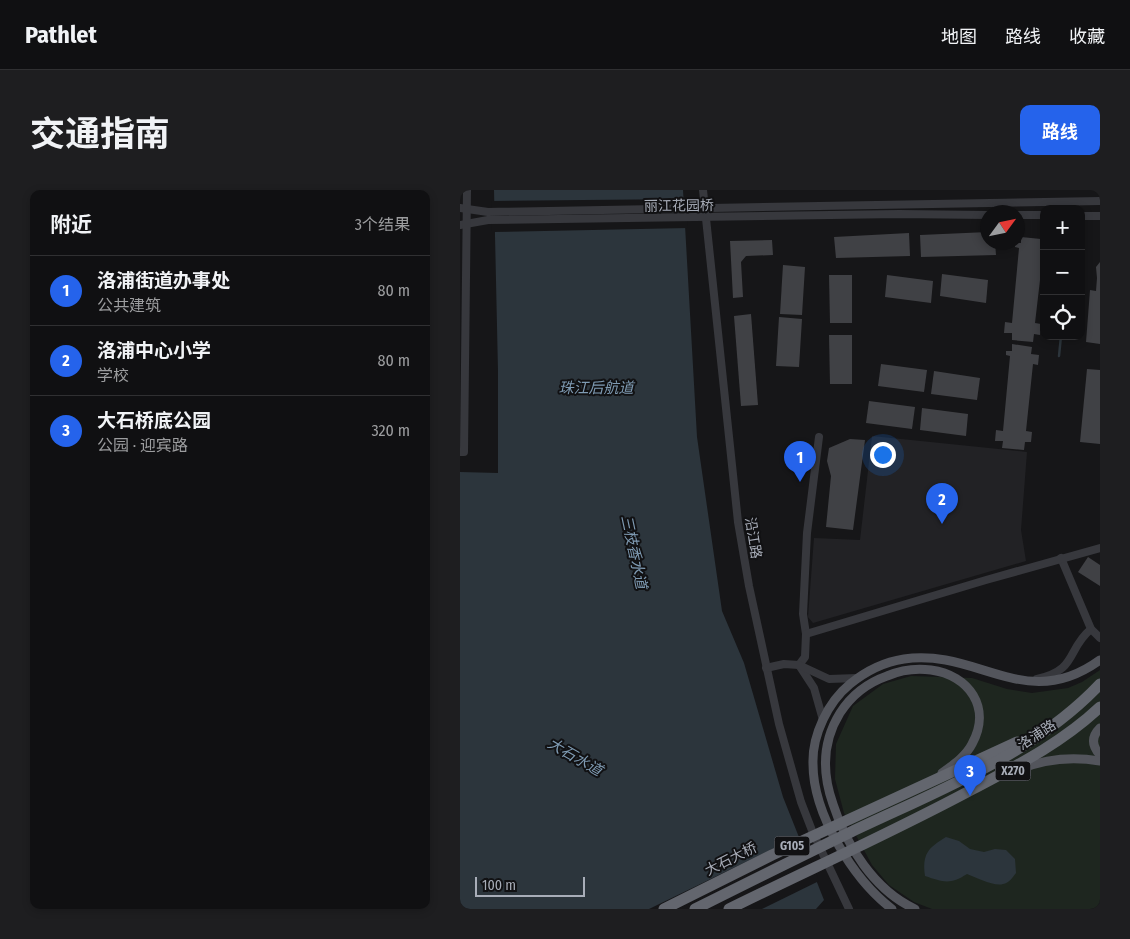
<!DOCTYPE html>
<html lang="zh">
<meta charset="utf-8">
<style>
:root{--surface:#101012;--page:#1e1e20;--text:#f1f3f6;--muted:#9c9d9f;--line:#303032;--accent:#2563eb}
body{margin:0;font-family:"Fira Sans Condensed","Noto Sans SC",sans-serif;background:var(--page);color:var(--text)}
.controls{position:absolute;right:15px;top:15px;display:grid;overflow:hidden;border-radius:10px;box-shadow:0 2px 8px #0003}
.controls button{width:45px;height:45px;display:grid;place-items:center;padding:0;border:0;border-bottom:1px solid var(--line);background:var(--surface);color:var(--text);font:25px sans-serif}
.compass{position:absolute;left:520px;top:15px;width:45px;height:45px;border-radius:50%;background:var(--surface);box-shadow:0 2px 8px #0003;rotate:57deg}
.scale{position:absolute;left:15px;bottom:12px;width:110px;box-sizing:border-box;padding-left:5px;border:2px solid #a8adb8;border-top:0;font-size:14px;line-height:18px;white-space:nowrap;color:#a8adb8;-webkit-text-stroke:4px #111113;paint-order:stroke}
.you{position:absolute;left:422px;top:264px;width:18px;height:18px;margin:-12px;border:4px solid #fff;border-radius:50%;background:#1a73e8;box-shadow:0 0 0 8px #1a73e833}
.badge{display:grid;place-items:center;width:32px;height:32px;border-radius:50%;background:var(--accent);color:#fff;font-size:16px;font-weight:700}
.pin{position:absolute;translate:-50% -41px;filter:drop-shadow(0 1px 2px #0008)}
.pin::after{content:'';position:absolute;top:26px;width:18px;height:15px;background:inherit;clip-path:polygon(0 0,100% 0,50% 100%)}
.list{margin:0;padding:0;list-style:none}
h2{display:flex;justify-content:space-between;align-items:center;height:65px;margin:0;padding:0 20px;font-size:21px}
h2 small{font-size:16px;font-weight:400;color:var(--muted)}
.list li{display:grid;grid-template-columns:32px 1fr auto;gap:15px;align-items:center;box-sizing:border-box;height:70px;padding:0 20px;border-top:1px solid var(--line)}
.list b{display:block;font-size:19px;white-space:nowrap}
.list p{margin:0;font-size:16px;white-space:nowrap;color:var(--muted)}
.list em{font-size:16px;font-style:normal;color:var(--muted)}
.icon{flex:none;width:28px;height:28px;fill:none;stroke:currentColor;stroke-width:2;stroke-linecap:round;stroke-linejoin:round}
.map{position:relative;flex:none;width:640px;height:719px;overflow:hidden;border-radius:10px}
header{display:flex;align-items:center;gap:30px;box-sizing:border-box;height:70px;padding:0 25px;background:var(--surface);border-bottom:1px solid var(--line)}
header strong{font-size:24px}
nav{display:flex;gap:28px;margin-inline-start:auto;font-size:18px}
.intro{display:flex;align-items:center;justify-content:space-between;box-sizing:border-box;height:120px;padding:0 30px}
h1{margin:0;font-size:35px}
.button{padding:12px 22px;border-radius:10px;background:var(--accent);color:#fff;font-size:18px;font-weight:700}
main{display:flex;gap:30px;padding:0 30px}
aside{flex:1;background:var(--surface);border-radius:10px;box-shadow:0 2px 8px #0003}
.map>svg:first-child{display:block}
.built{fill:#222225}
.green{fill:#1e261f}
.water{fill:#2c353c}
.pier{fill:#161618}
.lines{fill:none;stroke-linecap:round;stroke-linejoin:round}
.stream{stroke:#2c353c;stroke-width:2.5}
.building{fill:#404145}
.minor{stroke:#37383d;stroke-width:8}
.major{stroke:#53555c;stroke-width:9}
.highway{stroke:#63666e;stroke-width:11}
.labels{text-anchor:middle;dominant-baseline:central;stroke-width:4;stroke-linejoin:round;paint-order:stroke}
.shield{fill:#111113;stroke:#7b7e86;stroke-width:1}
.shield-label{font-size:12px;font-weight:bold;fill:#a8adb8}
.street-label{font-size:14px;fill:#a8adb8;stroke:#111113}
.water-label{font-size:15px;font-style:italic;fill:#7f9bb3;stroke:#111113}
</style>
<header>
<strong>Pathlet</strong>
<nav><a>地图</a><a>路线</a><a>收藏</a></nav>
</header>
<div class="intro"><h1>交通指南</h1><a class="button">路线</a></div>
<main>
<aside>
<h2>附近<small>3个结果</small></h2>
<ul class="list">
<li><span class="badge">1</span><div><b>洛浦街道办事处</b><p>公共建筑</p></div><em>80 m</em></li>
<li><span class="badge">2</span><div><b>洛浦中心小学</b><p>学校</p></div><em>80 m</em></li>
<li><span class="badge">3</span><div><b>大石桥底公园</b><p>公园 · 迎宾路</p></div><em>320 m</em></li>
</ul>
</aside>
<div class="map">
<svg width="640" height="719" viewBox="0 0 640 719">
<rect width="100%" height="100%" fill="#161618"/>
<polygon class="built" points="412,246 567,262 561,340 566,371 353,433 348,427 354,348 400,350"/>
<polygon class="green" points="640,480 640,719 472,719 454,712 429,695 412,675 384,623 375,589 376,554 393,516 423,494 451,486 512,488 547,499 572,503 608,498 622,492"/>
<g class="water">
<polygon points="34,0 223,0 237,247 262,421 284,473 323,607 364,710 356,719 5,719 0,713 0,282 38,283 38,181"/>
<path d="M486 647 499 651 510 659 524 662 535 659 546 660 555 669 556 683C553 687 549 693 543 694 535 697 515 687 507 684 490 695 483 692 465 686 462 664 468 658 486 647Z"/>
</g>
<g class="pier">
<polygon points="226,9 228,38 32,42 31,11"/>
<polygon points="341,645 359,691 302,719 189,719"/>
</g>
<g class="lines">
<polyline class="stream" points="599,166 601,146"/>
</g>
<g class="building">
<polygon points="528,42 528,52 535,52 536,65 461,67 460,45"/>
<polygon points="449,43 450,66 376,68 374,47"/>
<polygon points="561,47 581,49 580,56 584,56 575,133 581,134 580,145 574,144 573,152 552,150 552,143 544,143 545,132 552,133 559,58 555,57 555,53 561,53"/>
<polygon points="312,50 313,65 286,66 281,72 283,107 273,108 270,51"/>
<polygon points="640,72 640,154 626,152 630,100 636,101 637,88 636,77"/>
<polygon points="323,75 345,77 342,125 320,124"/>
<polygon points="482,84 528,90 526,113 480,106"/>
<polygon points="369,85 392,85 392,133 370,133"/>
<polygon points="427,85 473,91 471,113 425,107"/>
<polygon points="291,124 298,215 281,216 274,126"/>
<polygon points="319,127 342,129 339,177 316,176"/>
<polygon points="369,145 392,145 392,194 370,194"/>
<polygon points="552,154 572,157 571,164 579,165 578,175 573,174 566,241 572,242 571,252 565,252 564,260 542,258 543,251 535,251 536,240 543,241 550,166 546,165 546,161 552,161"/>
<polygon points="421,174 467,180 464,202 418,196"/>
<polygon points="627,179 640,180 640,254 620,252"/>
<polygon points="474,181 520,188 517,210 471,204"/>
<polygon points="409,211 455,217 452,239 406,233"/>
<polygon points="462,218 508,224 506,246 460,240"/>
<polygon points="390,249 405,250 393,340 366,337 371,286 367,271 369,258"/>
<polygon points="628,367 640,375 640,396 618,382"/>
</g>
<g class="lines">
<g class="minor">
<polyline points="243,0 278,332 289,396 319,534 341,612 353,643 389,719"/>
<polyline points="0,18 28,22 640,11"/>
<polyline points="558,25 584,25"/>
<polyline points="621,26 640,26"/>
<polyline points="0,35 28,30 439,24 528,25"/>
<polyline points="0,262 4,262 7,0"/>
<polyline points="601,368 631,439 640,448"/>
<polyline points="346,444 343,424 347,343 359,247"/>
<polyline points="339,475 345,467 346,444 526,390 640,358"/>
<polyline points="339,475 354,498 363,530"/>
<polyline points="306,478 324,474 339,475 369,489 397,488"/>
<path d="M577 489C618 480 606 460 631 439"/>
</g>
<g class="major">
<path d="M640 538C631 547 632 556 640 565"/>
<path d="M557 580C584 569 611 566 640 571"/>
<path d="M432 719C393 689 353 624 353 574 352 545 368 512 390 494 406 481 424 472 444 469 518 458 566 524 640 470"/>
<path d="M455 719C414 700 386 655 373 614 362 583 362 552 380 523 391 506 407 493 427 486 441 480 456 478 471 480 509 485 532 518 512 554 506 566 493 575 482 583"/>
</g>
<g class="highway">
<polyline points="204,719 312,665 557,552"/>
<path d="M235 719C287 693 339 667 391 642 477 601 573 565 640 494"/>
<path d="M269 719C350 679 433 642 513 599 558 575 603 552 640 517"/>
</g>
</g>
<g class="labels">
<g class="shield">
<rect x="535.5" y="571.5" width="35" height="19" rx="4"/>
<rect x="314.5" y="646.5" width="35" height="19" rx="4"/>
</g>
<g class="shield-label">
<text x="553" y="581">X270</text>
<text x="332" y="656">G105</text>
</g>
<g class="street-label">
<text transform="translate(219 16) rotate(-1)">丽江花园桥</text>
<text transform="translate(293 348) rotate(81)">沿江路</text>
<text transform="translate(577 545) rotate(-33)">洛浦路</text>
<text transform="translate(271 669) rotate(-27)">大石大桥</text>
</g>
<g class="water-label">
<text x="136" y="198">珠江后航道</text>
<text transform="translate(174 362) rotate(78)">三枝香水道</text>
<text transform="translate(115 567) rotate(30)">大石水道</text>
</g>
</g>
</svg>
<div class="controls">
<button>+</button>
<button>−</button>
<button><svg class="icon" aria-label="locate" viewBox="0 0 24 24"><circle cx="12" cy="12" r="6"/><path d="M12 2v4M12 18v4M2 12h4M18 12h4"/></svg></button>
</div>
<svg class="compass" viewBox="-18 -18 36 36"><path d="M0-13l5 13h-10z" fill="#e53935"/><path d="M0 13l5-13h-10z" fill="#9c9d9f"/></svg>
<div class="scale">100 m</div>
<div class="you"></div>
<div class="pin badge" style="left:340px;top:292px">1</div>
<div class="pin badge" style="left:482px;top:334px">2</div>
<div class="pin badge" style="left:510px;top:606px">3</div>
</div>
</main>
